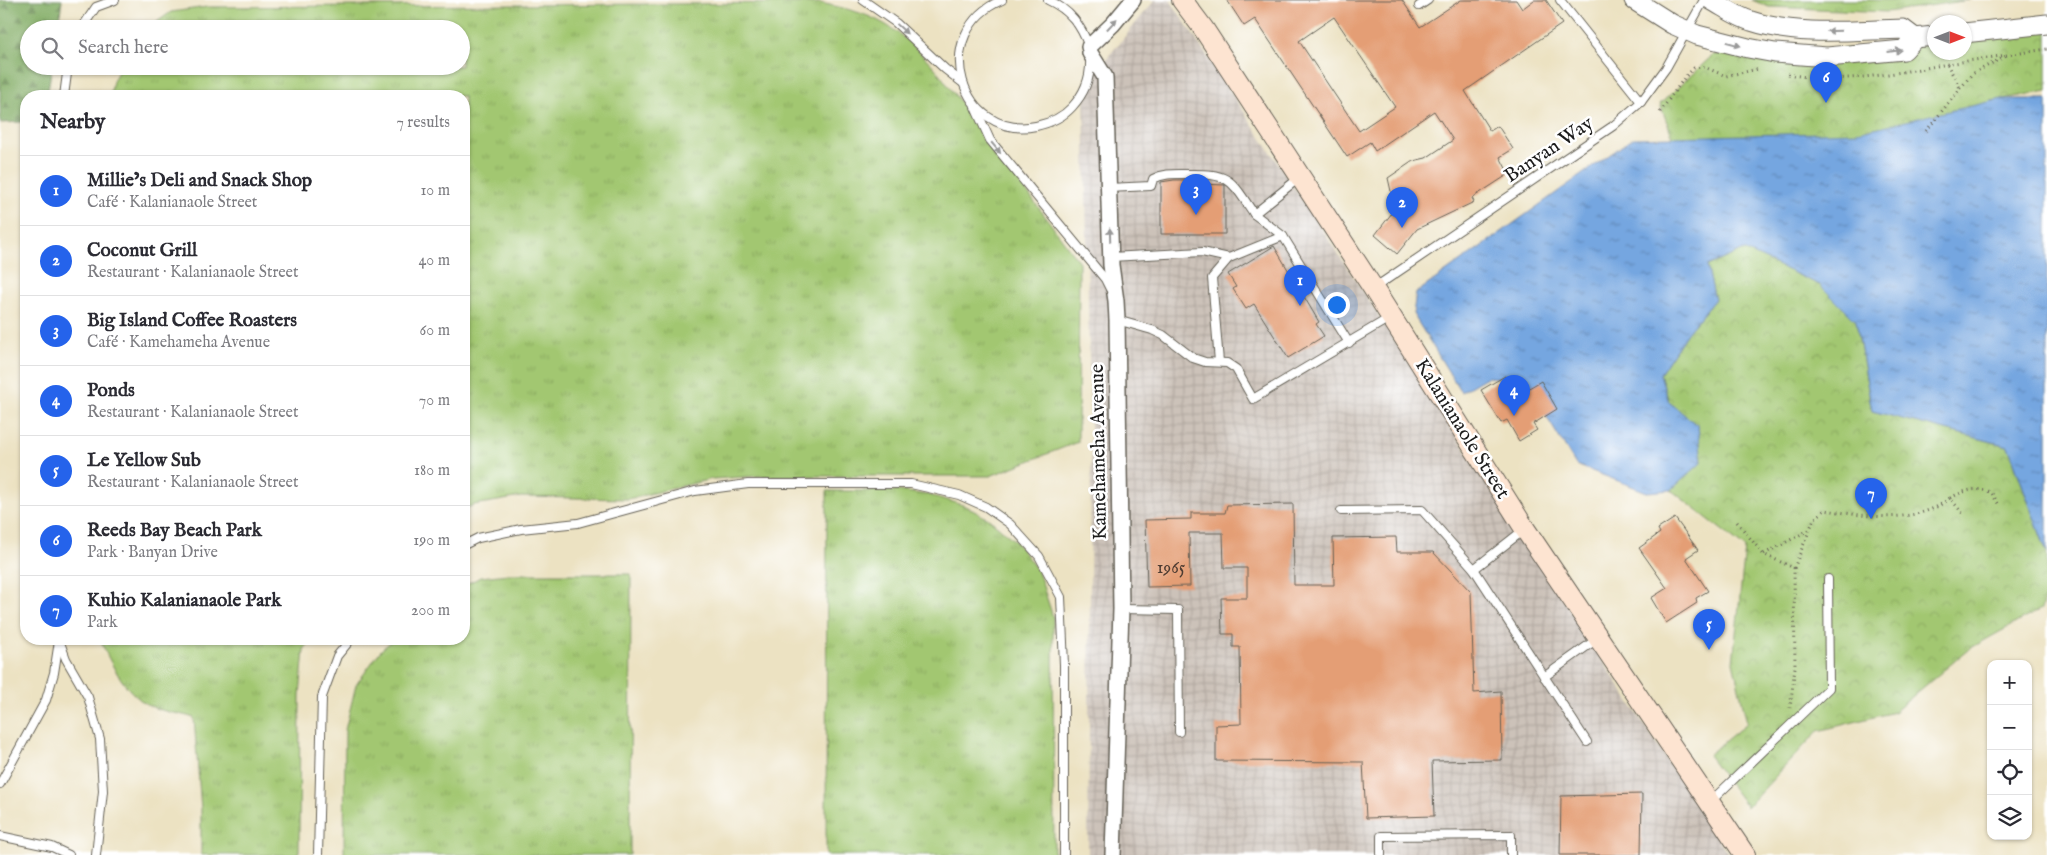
<!DOCTYPE html>
<meta charset="utf-8">
<style>
:root{--surface:#fff;--page:#f2f2f3;--text:#2b2b33;--muted:#7c7c81;--line:#e1e1e2;--accent:#2563eb}
body{margin:0;font-family:"IM FELL English",serif;background:var(--page);color:var(--text)}
.controls{position:absolute;right:15px;bottom:15px;display:grid;overflow:hidden;border-radius:10px;box-shadow:0 1px 4px #0004}
.controls button{width:45px;height:45px;display:grid;place-items:center;padding:0;border:0;border-bottom:1px solid var(--line);background:var(--surface);color:var(--text);font:25px sans-serif}
.compass{position:absolute;left:1927px;top:15px;width:45px;height:45px;border-radius:50%;background:var(--surface);box-shadow:0 1px 4px #0004;rotate:90deg}
.you{position:absolute;left:1336px;top:304px;width:18px;height:18px;margin:-12px;border:4px solid #fff;border-radius:50%;background:#1a73e8;box-shadow:0 0 0 8px #1a73e833}
.badge{display:grid;place-items:center;width:32px;height:32px;border-radius:50%;background:var(--accent);color:#fff;font-size:16px;font-weight:700}
.pin{position:absolute;translate:-50% -41px;filter:drop-shadow(0 1px 2px #0008)}
.pin::after{content:'';position:absolute;top:26px;width:18px;height:15px;background:inherit;clip-path:polygon(0 0,100% 0,50% 100%)}
.list{margin:0;padding:0;list-style:none}
h2{display:flex;justify-content:space-between;align-items:center;height:65px;margin:0;padding:0 20px;font-size:21px}
h2 small{font-size:16px;font-weight:400;color:var(--muted)}
.list li{display:grid;grid-template-columns:32px 1fr auto;gap:15px;align-items:center;box-sizing:border-box;height:70px;padding:0 20px;border-top:1px solid var(--line)}
.list b{display:block;font-size:19px;white-space:nowrap}
.list p{margin:0;font-size:16px;white-space:nowrap;color:var(--muted)}
.list em{font-size:16px;font-style:normal;color:var(--muted)}
.icon{flex:none;width:28px;height:28px;fill:none;stroke:currentColor;stroke-width:2;stroke-linecap:round;stroke-linejoin:round}
.map{position:relative;flex:none;width:2047px;height:855px;overflow:hidden}
.search{position:absolute;background:var(--surface);box-shadow:0 1px 4px #0004;left:20px;top:20px;width:450px;height:55px;display:flex;align-items:center;gap:12px;box-sizing:border-box;padding:0 18px;border-radius:28px;color:var(--muted);font-size:19px}
.panel{position:absolute;background:var(--surface);box-shadow:0 1px 4px #0004;left:20px;top:90px;width:450px;height:555px;border-radius:20px}
.map>svg:first-child{display:block}
.industrial{fill:url(#industrial-grid)}
.grass{fill:url(#grass-tufts);stroke:#5f7246}
.forest{fill:url(#forest-firs);stroke:#4e6440}
.park{fill:url(#park-crowns);stroke:#5f7246}
.water{fill:url(#water-ripples);stroke:#48617e}
.building{fill:#e49e74;fill-rule:evenodd}
.lines{fill:none;stroke-linecap:round;stroke-linejoin:round}
.service-casing{stroke:#656156;stroke-width:10}
.minor-casing{stroke:#656156;stroke-width:18}
.tertiary-casing{stroke:#656156;stroke-width:21}
.secondary-casing{stroke:#656156;stroke-width:22}
.path{stroke:#656156;stroke-width:3;stroke-dasharray:1 4;stroke-linecap:butt}
.service{stroke:#fff;stroke-width:8}
.minor{stroke:#fff;stroke-width:15}
.tertiary{stroke:#fff;stroke-width:19}
.secondary{stroke:#fde4d1;stroke-width:20}
.oneway{fill:#999}
.labels{text-anchor:middle;dominant-baseline:central;stroke-width:5;stroke-linejoin:round;paint-order:stroke}
.number-label{font-size:18px;fill:#4e3c32}
.street-label{font-size:20px;fill:#1c1c1c;stroke:#fff}
</style>
<div class="map">
<svg width="2047" height="855" viewBox="0 0 2047 855">
<defs>
<pattern id="industrial-grid" width="8" height="8" patternUnits="userSpaceOnUse" patternTransform="scale(1.25)"><rect width="8" height="8" fill="#ccc2b9"/><path d="M0 4h8M4 0v8" fill="none" stroke="#afa69e"/></pattern>
<pattern id="grass-tufts" width="24" height="20" patternUnits="userSpaceOnUse" patternTransform="scale(1.25)"><rect width="24" height="20" fill="#a2c771"/><path d="M3 7l-1-3M5 7V3M7 7l1-3M15 17l-1-3M17 17v-4M19 17l1-3" fill="none" stroke="#8baa61"/></pattern>
<pattern id="forest-firs" width="22" height="20" patternUnits="userSpaceOnUse" patternTransform="scale(1.25)"><rect width="22" height="20" fill="#81ac63"/><path d="M5 1l3.5 6h-7zM16 11l3.5 6h-7z" fill="#698b51"/></pattern>
<pattern id="park-crowns" width="20" height="18" patternUnits="userSpaceOnUse" patternTransform="scale(1.25)"><rect width="20" height="18" fill="#a2c771"/><path d="M2 6a3 3 0 1 1 6 0M12 15a3 3 0 1 1 6 0" fill="none" stroke="#8baa61"/></pattern>
<pattern id="water-ripples" width="26" height="14" patternUnits="userSpaceOnUse" patternTransform="scale(1.25)"><rect width="26" height="14" fill="#75a6e0"/><path d="M2 4q2-2 4 0t4 0M15 11q2-2 4 0t4 0" fill="none" stroke="#5f86b5"/></pattern>
</defs>
<rect width="100%" height="100%" fill="#fff"/>
<filter id="ink" filterUnits="userSpaceOnUse"><feTurbulence type="fractalNoise" baseFrequency=".02" numOctaves="2"/><feDisplacementMap in="SourceGraphic" scale="10" xChannelSelector="R" yChannelSelector="G"/><feConvolveMatrix kernelMatrix="1 2 1 2 8 2 1 2 1" color-interpolation-filters="sRGB"/></filter>
<filter id="wash" filterUnits="userSpaceOnUse"><feTurbulence type="fractalNoise" baseFrequency=".0096" numOctaves="4" result="noise"/><feDisplacementMap in="SourceGraphic" scale="20" xChannelSelector="R" yChannelSelector="G"/><feGaussianBlur stdDeviation="1.12" result="paint"/><feColorMatrix in="noise" values="0 0 0 0 0 0 0 0 0 0 0 0 0 0 0 0 0 1.4 0 .05"/><feComposite in="paint" operator="in"/></filter>
<g filter="url(#wash)">
<rect width="100%" height="100%" fill="#ece2c2"/>
<polygon class="industrial" points="1155,0 1170,0 1364,293 1729,855 1088,855 1091,463 1084,86"/>
<g class="grass">
<polygon points="1752,0 1969,0 1887,12 1769,7"/>
<path d="M820 3C877 14 896 26 935 68L1079 262 1078 442 990 476H760L712 479 628 499 521 497 474 505 464 509V96H110L113 81 121 66H461V29H147L171 12 207 7Z"/>
<polygon points="827,491 898,491 929,495 963,505 989,519 1015,541 1038,571 1053,617 1054,855 826,855"/>
<polygon points="508,574 631,574 630,855 344,855 345,730 356,685 381,650 394,639 464,639 464,585 481,577"/>
<path d="M100 639H310L304 650 300 695 299 855H201V809L194 718C180 713 161 712 148 705 124 691 110 663 100 639Z"/>
</g>
<polygon class="forest" points="0,0 62,0 58,29 29,29 29,66 52,66 47,96 26,96 26,122 0,123"/>
<g class="park">
<polygon points="2047,25 2047,91 1991,101 1963,163 1676,146 1660,104 1713,55 1748,48 1775,53 1934,44 1934,52 1964,52 1965,39"/>
<polygon points="1744,250 1820,285 1856,321 1872,411 2008,446 2047,553 2047,593 2041,609 1969,649 1894,712 1818,731 1747,807 1708,755 1747,723 1733,662 1745,548 1671,490 1702,462 1698,426 1669,402 1660,374 1687,333 1715,299 1707,266"/>
</g>
<polygon class="water" points="2002,99 2047,99 2047,553 2008,446 1872,411 1856,321 1820,285 1744,250 1707,266 1715,299 1687,333 1660,374 1669,402 1698,426 1702,462 1671,490 1647,492 1576,465 1524,380 1487,377 1461,392 1413,314 1416,293 1633,138 1857,132"/>
<g id="blocks">
<g class="building">
<path d="M1227 0H1402L1420 27 1461 0H1516L1522 9 1534 0H1546L1562 24 1465 91 1490 131 1498 126 1513 149 1500 157 1509 174 1472 198 1474 202 1417 229 1397 254 1375 235 1395 209 1388 178 1413 161 1426 158 1453 140 1434 111 1375 151 1370 142 1347 157 1255 19 1244 26ZM1334 17 1395 107 1359 131 1299 41Z"/>
<polygon points="1174,180 1201,180 1201,184 1225,185 1225,234 1161,234 1161,182"/>
<polygon points="1274,246 1319,322 1316,324 1324,336 1288,358 1254,304 1246,309 1233,289 1236,287 1228,274"/>
<polygon points="1505,376 1517,395 1541,381 1557,409 1533,424 1537,430 1519,441 1507,420 1501,423 1481,390"/>
<polygon points="1293,504 1294,585 1334,585 1333,538 1396,537 1397,552 1433,552 1471,592 1474,693 1501,691 1502,760 1432,761 1434,816 1366,818 1363,762 1216,761 1216,725 1241,724 1240,647 1233,647 1233,634 1222,634 1221,598 1247,598 1247,568 1224,568 1223,533 1189,533 1190,586 1147,587 1145,520 1191,519 1191,513 1225,513 1227,505"/>
<polygon points="1675,518 1698,550 1686,558 1708,591 1696,598 1697,603 1666,623 1651,598 1667,588 1639,548 1660,533 1658,529"/>
<polygon points="1642,794 1641,855 1560,855 1561,796"/>
</g>
</g>
</g>
<g filter="url(#ink)">
<use href="#blocks" fill-opacity="0" stroke="#656156" stroke-width="1"/>
<g class="lines">
<g class="service-casing">
<g id="service">
<polyline points="863,0 896,23 945,69 963,83"/>
<path d="M1002 0C927 32 961 141 1036 126 1050 123 1062 118 1072 107 1084 94 1091 77 1090 59"/>
<path d="M1048 0C1070 10 1081 25 1089 47"/>
<polyline points="1560,0 1641,102"/>
<polyline points="1419,6 1428,0"/>
<polyline points="81,29 96,7 115,0"/>
<polyline points="64,96 68,66"/>
<polyline points="975,107 990,140 1105,279 1110,289"/>
<path d="M1108 188 1151 186 1153 179C1164 173 1175 174 1187 174 1231 173 1231 180 1254 214L1299 178"/>
<polyline points="1254,214 1283,236"/>
<polyline points="1111,257 1202,252 1229,258"/>
<polyline points="1374,288 1613,126 1641,102 1666,68 1704,0"/>
<polyline points="1117,320 1152,330 1163,335 1193,358 1205,362 1227,363 1236,369 1253,399 1391,317"/>
<polyline points="1219,362 1212,278 1229,258 1283,236 1349,343"/>
<polyline points="1341,511 1422,510 1474,569 1587,742"/>
<polyline points="464,545 478,538 521,529 578,523 695,491 748,484 911,484 959,495 986,507 1010,524 1039,556 1061,597 1064,665 1064,855"/>
<polyline points="1474,569 1525,529"/>
<polyline points="1121,609 1178,610 1179,732"/>
<polyline points="59,640 66,659 88,697 100,739 103,791 96,855"/>
<polyline points="1544,677 1597,639"/>
<polyline points="0,784 46,700 54,673 59,641"/>
<polyline points="1710,802 1829,688 1828,579"/>
<polyline points="0,836 52,847 69,855"/>
<polyline points="318,855 322,697 337,656 351,639"/>
<polyline points="1381,855 1381,836 1511,835 1511,855"/>
</g>
</g>
<g class="minor-casing">
<g id="minor">
<polyline points="1089,47 1113,24 1133,0"/>
<polyline points="1090,53 1105,77 1111,265 1116,301 1117,320 1121,609 1113,855"/>
</g>
</g>
<g class="tertiary-casing">
<g id="tertiary">
<polyline points="1634,0 1672,24 1697,35 1748,48 1775,53 1827,57 1904,50 1915,38 1934,36"/>
<path d="M1711 0C1724 7 1737 17 1751 21 1800 37 1853 30 1903 29L1915 38"/>
<polyline points="1964,33 2047,24"/>
</g>
</g>
<g class="secondary-casing">
<polyline id="secondary" points="1182,0 1203,28 1373,288 1525,529 1745,855"/>
</g>
<g class="path">
<polyline points="1947,64 1960,88"/>
<path d="M1788 74C1841 85 1896 73 1948 64 1981 59 2014 54 2047 49"/>
<polyline points="1660,112 1685,77 1694,68 1704,67 1726,76 1758,69"/>
<polyline points="1926,131 1972,74 2006,56"/>
<path d="M1950 498C1966 490 1974 487 1991 492L1999 505"/>
<polyline points="1737,522 1763,554 1794,568 1795,667 1790,708"/>
<polyline points="1764,554 1809,530"/>
<path d="M1794 568 1814 519 1825 510C1859 515 1901 523 1934 508 1940 506 1945 501 1950 498L1964 515"/>
</g>
<use href="#service" class="service"/>
<use href="#minor" class="minor"/>
<use href="#tertiary" class="tertiary"/>
<use href="#secondary" class="secondary"/>
</g>
<defs><path id="oneway-solid" d="M-6-.8H1V-3.2L6.5 0L1 3.2V.8H-6Z" transform="scale(1.25)"/></defs>
<g class="oneway">
<use href="#oneway-solid" transform="translate(1112 24) rotate(-47)"/>
<use href="#oneway-solid" transform="translate(902 29) rotate(43)"/>
<use href="#oneway-solid" transform="translate(1834 31) rotate(178)"/>
<use href="#oneway-solid" transform="translate(1734 44) rotate(16)"/>
<use href="#oneway-solid" transform="translate(1895 51) rotate(-7)"/>
<use href="#oneway-solid" transform="translate(996 148) rotate(50)"/>
<use href="#oneway-solid" transform="translate(1110 235) rotate(-92)"/>
</g>
</g>
<g class="labels">
<g class="number-label">
<text x="1171" y="568">1965</text>
</g>
<g class="street-label">
<text transform="translate(1549 150) rotate(-34)">Banyan Way</text>
<text transform="translate(1462 429) rotate(58)">Kalanianaole Street</text>
<text transform="translate(1099 452) rotate(-91)">Kamehameha Avenue</text>
</g>
</g>
</svg>
<div class="controls">
<button>+</button>
<button>−</button>
<button><svg class="icon" aria-label="locate" viewBox="0 0 24 24"><circle cx="12" cy="12" r="6"/><path d="M12 2v4M12 18v4M2 12h4M18 12h4"/></svg></button>
<button><svg class="icon" aria-label="layers" viewBox="0 0 24 24"><path d="M12 4l9 5-9 5-9-5zM3 14l9 5 9-5"/></svg></button>
</div>
<svg class="compass" viewBox="-18 -18 36 36"><path d="M0-13l5 13h-10z" fill="#e53935"/><path d="M0 13l5-13h-10z" fill="#7c7c81"/></svg>
<div class="you"></div>
<div class="pin badge" style="left:1300px;top:306px">1</div>
<div class="pin badge" style="left:1402px;top:228px">2</div>
<div class="pin badge" style="left:1196px;top:215px">3</div>
<div class="pin badge" style="left:1514px;top:416px">4</div>
<div class="pin badge" style="left:1709px;top:650px">5</div>
<div class="pin badge" style="left:1826px;top:103px">6</div>
<div class="pin badge" style="left:1871px;top:519px">7</div>
<div class="search"><svg class="icon" aria-label="search" viewBox="0 0 24 24"><circle cx="10" cy="10" r="6"/><path d="M15 15l6 6"/></svg>Search here</div>
<section class="panel">
<h2>Nearby<small>7 results</small></h2>
<ul class="list">
<li><span class="badge">1</span><div><b>Millie’s Deli and Snack Shop</b><p>Café · Kalanianaole Street</p></div><em>10 m</em></li>
<li><span class="badge">2</span><div><b>Coconut Grill</b><p>Restaurant · Kalanianaole Street</p></div><em>40 m</em></li>
<li><span class="badge">3</span><div><b>Big Island Coffee Roasters</b><p>Café · Kamehameha Avenue</p></div><em>60 m</em></li>
<li><span class="badge">4</span><div><b>Ponds</b><p>Restaurant · Kalanianaole Street</p></div><em>70 m</em></li>
<li><span class="badge">5</span><div><b>Le Yellow Sub</b><p>Restaurant · Kalanianaole Street</p></div><em>180 m</em></li>
<li><span class="badge">6</span><div><b>Reeds Bay Beach Park</b><p>Park · Banyan Drive</p></div><em>190 m</em></li>
<li><span class="badge">7</span><div><b>Kuhio Kalanianaole Park</b><p>Park</p></div><em>200 m</em></li>
</ul>
</section>
</div>
